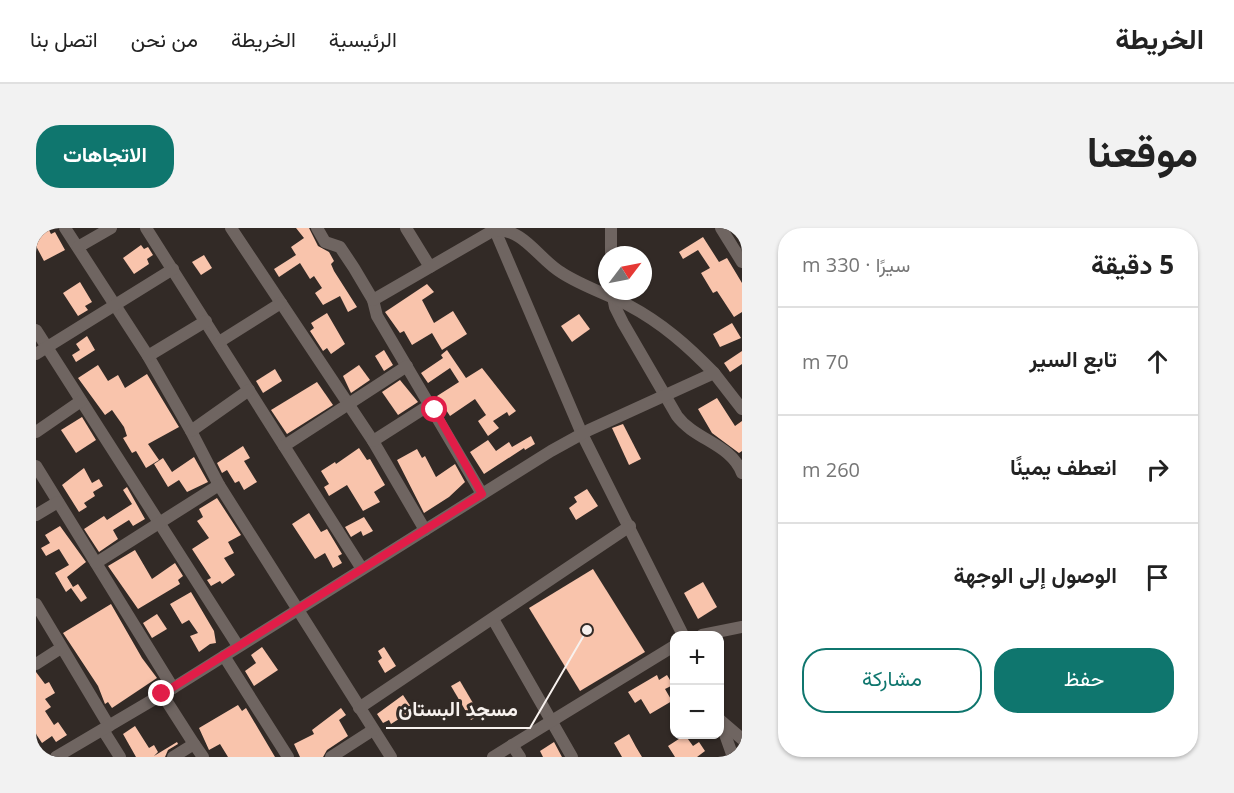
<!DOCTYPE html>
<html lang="ar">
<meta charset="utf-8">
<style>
:root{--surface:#fff;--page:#f2f2f2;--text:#222;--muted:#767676;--line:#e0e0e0;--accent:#0f766e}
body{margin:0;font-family:"Open Sans",Vazirmatn,sans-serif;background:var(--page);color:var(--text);direction:rtl}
.controls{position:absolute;right:18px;bottom:18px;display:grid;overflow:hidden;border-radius:12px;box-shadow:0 2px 4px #0004}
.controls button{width:54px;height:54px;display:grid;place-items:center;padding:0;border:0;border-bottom:2px solid var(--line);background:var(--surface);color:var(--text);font:30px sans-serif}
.compass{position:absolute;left:562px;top:18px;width:54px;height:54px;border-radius:50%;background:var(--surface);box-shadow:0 2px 4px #0004;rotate:58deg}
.stop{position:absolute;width:18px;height:18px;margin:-14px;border:4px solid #e11d48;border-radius:50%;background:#fff}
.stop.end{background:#e11d48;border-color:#fff;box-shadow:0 2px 6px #0008}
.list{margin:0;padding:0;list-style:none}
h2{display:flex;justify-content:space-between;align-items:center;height:78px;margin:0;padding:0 24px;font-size:26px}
h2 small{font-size:20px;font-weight:400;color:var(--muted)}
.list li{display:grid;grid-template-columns:39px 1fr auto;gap:18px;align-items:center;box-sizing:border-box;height:108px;padding:0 24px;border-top:2px solid var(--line)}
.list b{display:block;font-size:22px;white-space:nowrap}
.list em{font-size:20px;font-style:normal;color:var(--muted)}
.actions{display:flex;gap:12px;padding:18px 24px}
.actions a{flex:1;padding:14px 0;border:2px solid var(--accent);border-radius:24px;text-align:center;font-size:21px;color:var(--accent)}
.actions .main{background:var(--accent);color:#fff}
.icon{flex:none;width:33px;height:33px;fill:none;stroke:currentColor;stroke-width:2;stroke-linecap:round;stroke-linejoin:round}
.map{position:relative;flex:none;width:706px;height:529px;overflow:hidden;direction:ltr;border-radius:24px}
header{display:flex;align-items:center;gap:36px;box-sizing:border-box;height:84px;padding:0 30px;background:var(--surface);border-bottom:2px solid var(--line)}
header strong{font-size:28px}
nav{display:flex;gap:33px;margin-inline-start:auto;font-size:21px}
.intro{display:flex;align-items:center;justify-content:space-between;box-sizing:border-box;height:144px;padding:0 36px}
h1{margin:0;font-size:42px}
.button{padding:15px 27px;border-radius:24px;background:var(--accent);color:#fff;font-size:21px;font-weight:700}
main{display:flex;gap:36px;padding:0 36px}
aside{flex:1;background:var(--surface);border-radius:24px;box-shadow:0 2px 4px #0004}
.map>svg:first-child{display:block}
.building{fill:#f9c4ac}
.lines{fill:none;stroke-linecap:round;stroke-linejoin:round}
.minor{stroke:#6f6561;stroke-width:12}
.route{stroke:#e11d48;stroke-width:8}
.leader{fill:none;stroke:#f7f1ee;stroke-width:2}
.callout-dot{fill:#f7f1ee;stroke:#322a26;stroke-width:2}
.callout-label{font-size:20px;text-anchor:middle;font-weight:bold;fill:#f7f1ee;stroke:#322a26;stroke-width:6;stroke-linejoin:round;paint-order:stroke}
</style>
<header>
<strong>الخريطة</strong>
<nav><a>الرئيسية</a><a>الخريطة</a><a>من نحن</a><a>اتصل بنا</a></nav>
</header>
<div class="intro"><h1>موقعنا</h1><a class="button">الاتجاهات</a></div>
<main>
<aside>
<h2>5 دقيقة<small>سيرًا · 330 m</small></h2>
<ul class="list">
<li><svg class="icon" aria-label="ahead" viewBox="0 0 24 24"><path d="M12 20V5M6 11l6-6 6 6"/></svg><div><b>تابع السير</b></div><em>70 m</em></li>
<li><svg class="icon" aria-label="right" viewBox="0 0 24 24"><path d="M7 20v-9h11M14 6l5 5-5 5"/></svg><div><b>انعطف يمينًا</b></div><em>260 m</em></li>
<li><svg class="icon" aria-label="arrive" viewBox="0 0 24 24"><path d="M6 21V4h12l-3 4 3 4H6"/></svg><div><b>الوصول إلى الوجهة</b></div></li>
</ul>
<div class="actions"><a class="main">حفظ</a><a>مشاركة</a></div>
</aside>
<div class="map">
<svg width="706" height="529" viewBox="0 0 706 529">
<rect width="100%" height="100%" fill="#322a26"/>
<g class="building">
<polygon points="12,0 15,6 19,4 29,22 8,33 0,18 0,6"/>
<polygon points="260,0 273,0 282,18 293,24 298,33 295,36 298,43 321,79 312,84 304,68 287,77 279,65 286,60 278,48 274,51 264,35 243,49 238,41 260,27 255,19 268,10"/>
<polygon points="667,9 683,34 691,30 706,55 706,84 698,89 681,63 677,65 665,45 674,40 662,22 647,31 643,24"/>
<polygon points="105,17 108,21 112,19 117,27 111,31 113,36 98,46 87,30"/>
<polygon points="168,27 176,40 165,47 156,34"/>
<polygon points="44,54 56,74 49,78 52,82 42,88 27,65"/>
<polygon points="391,56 398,64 386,72 398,95 417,83 431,106 406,122 396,105 376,117 368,103 364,105 349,84"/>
<polygon points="291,85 309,116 295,126 291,120 287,123 274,103 278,100 275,95"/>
<polygon points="543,86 554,101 536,114 525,98"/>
<polygon points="696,95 705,110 684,119 677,106"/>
<polygon points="51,108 59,122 40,134 36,127 44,122 40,116"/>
<polygon points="348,122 357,137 348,143 339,128"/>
<polygon points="411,122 430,150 446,140 480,183 473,188 471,184 457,193 463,200 452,208 442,193 450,187 439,171 414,188 401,168 423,154 414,140 392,155 385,145 407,130 405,127"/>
<polygon points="706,123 706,136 694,144 688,135"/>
<polygon points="62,137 72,153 82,147 89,160 111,146 143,199 112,216 123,232 110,240 100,223 96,225 87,210 91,208 88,199 76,182 69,187 42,150"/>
<polygon points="323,137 334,152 315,165 307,148"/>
<polygon points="239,141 246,153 227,165 220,153"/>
<polygon points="364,152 382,174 362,187 346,164"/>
<polygon points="281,154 297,177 251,206 235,182"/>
<polygon points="681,170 699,198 706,193 706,223 703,225 676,205 662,181"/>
<polygon points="46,189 60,212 40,225 25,202"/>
<polygon points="587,196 605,231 593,237 576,200"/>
<polygon points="495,208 499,216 489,222 488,220 448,246 434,224 452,212 460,223 473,214 476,219"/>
<polygon points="207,218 214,230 208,233 221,254 208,262 203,253 199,255 191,242 186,245 181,235"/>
<polygon points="323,220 331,232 334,231 349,257 338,264 344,274 327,283 311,257 293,268 288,259 293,256 285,243 299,234 300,236"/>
<polygon points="381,221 386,230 389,228 400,249 419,236 429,254 413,269 388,285 361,232"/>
<polygon points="158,229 172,254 151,264 143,252 132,259 118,236 127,230 136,244"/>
<polygon points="48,240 56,255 63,251 67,258 57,264 59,268 48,275 51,279 43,284 26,257"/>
<polygon points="91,259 109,291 97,298 93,292 77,302 82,311 63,324 48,301 68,288 71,292 96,276 87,262"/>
<polygon points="551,261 562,278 540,292 533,280 541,274 538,269"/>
<polygon points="181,270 205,307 192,314 198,325 188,330 199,347 186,356 184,353 175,358 171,352 175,350 156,321 173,310 161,293 167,289 163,281"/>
<polygon points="273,285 285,304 291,301 306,326 302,328 306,335 297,340 289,325 279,331 256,296"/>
<polygon points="328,289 337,303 327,308 325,303 315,309 309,299"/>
<polygon points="24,298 50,334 31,349 37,359 42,356 51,370 45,374 35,360 30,364 19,345 33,337 23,321 10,328 5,320 14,315 9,307"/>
<polygon points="99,322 116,351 139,335 147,348 142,352 144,356 102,381 72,338"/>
<polygon points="557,341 609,424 544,463 493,380"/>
<polygon points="667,354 681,379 662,391 648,365"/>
<polygon points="155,364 178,403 180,415 174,416 163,424 154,408 162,405 153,392 146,396 134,376"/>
<polygon points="75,376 106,430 121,450 76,480 72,474 69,476 62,458 27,405"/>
<polygon points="121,386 131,401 116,410 107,395"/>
<polygon points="226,419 242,442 218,458 209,443 220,435 215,427"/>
<polygon points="348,419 360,438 349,445 342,433 346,430 342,423"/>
<polygon points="0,444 9,456 13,454 19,465 9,471 15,479 9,483 18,497 22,494 31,507 20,514 16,508 6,515 0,506"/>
<polygon points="621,447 623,452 631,447 637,457 629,461 636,473 614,486 605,471 599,475 592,464"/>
<polygon points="424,453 444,487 435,492 415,458"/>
<polygon points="367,467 377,482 355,496 353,492 347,495 341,486"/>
<polygon points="202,477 206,483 210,480 239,529 192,529 184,516 173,522 163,500"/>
<polygon points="305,480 310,487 303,492 312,508 291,522 287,529 264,529 258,516 278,506 276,502"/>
<polygon points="99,498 113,520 118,517 122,524 118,528 141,514 142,516 132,522 129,529 100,529 87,506"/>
<polygon points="593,506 600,519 606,529 586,529 578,515"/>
<polygon points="649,507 657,518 663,514 669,523 661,529 639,529 632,518"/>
<polygon points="518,514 526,529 507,529 504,523"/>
</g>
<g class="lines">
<g class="minor">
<polyline points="29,0 112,128 155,203 183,257 355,529"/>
<polyline points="110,0 326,341"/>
<polyline points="195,0 337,213 389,302"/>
<polyline points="281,0 289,14 304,19 318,40 337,72 341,88 446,266"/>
<polyline points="370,0 394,39"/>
<polyline points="458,0 546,206 647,407"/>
<polyline points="685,0 706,34"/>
<polyline points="42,19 75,0"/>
<polyline points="575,27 575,0"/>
<path d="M576 64 579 79 587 95 641 188C659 212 695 216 706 245"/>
<path d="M337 72 458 2C488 0 503 32 526 45 546 58 571 66 592 77 626 95 652 118 678 145"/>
<polyline points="0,102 202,418"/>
<polyline points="183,114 245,75"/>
<polyline points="0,126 137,41"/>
<polyline points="112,128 170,93"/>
<polyline points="155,203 213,162"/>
<polyline points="0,204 45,173"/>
<polyline points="337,213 395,176"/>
<polyline points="248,218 371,138"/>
<polyline points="0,238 137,460"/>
<polyline points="0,287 22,274"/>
<polyline points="60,335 183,257"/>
<polyline points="0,376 73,498"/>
<polyline points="457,391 536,529"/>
<polyline points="666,407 706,399"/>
<polyline points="188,428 252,529"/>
<polyline points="0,436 25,420"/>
<polyline points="126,466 158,516 137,529"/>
<polyline points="323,480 594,298"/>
<polyline points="684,492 697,529"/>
<polyline points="684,492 706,511"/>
<polyline points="67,502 84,529"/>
<polyline points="158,516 167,529"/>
<polyline points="476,517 484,529"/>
<polyline points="20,529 137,460 515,223 553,202 678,145 706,181"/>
<polyline points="295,529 337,502"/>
<polyline points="457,529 638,418"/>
</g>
</g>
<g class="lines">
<polyline class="route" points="126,466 446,266 399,182"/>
</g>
<path class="leader" d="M551 402L494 500H350"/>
<circle class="callout-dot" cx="551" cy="402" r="6"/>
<g class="callout-label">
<text x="422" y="488">مسجد البستان</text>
</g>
</svg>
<div class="controls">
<button>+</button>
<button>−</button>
</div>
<svg class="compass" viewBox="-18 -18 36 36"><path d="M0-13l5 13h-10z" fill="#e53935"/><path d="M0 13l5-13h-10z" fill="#767676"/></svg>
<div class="stop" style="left:399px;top:182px"></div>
<div class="stop end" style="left:126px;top:466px"></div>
</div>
</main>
